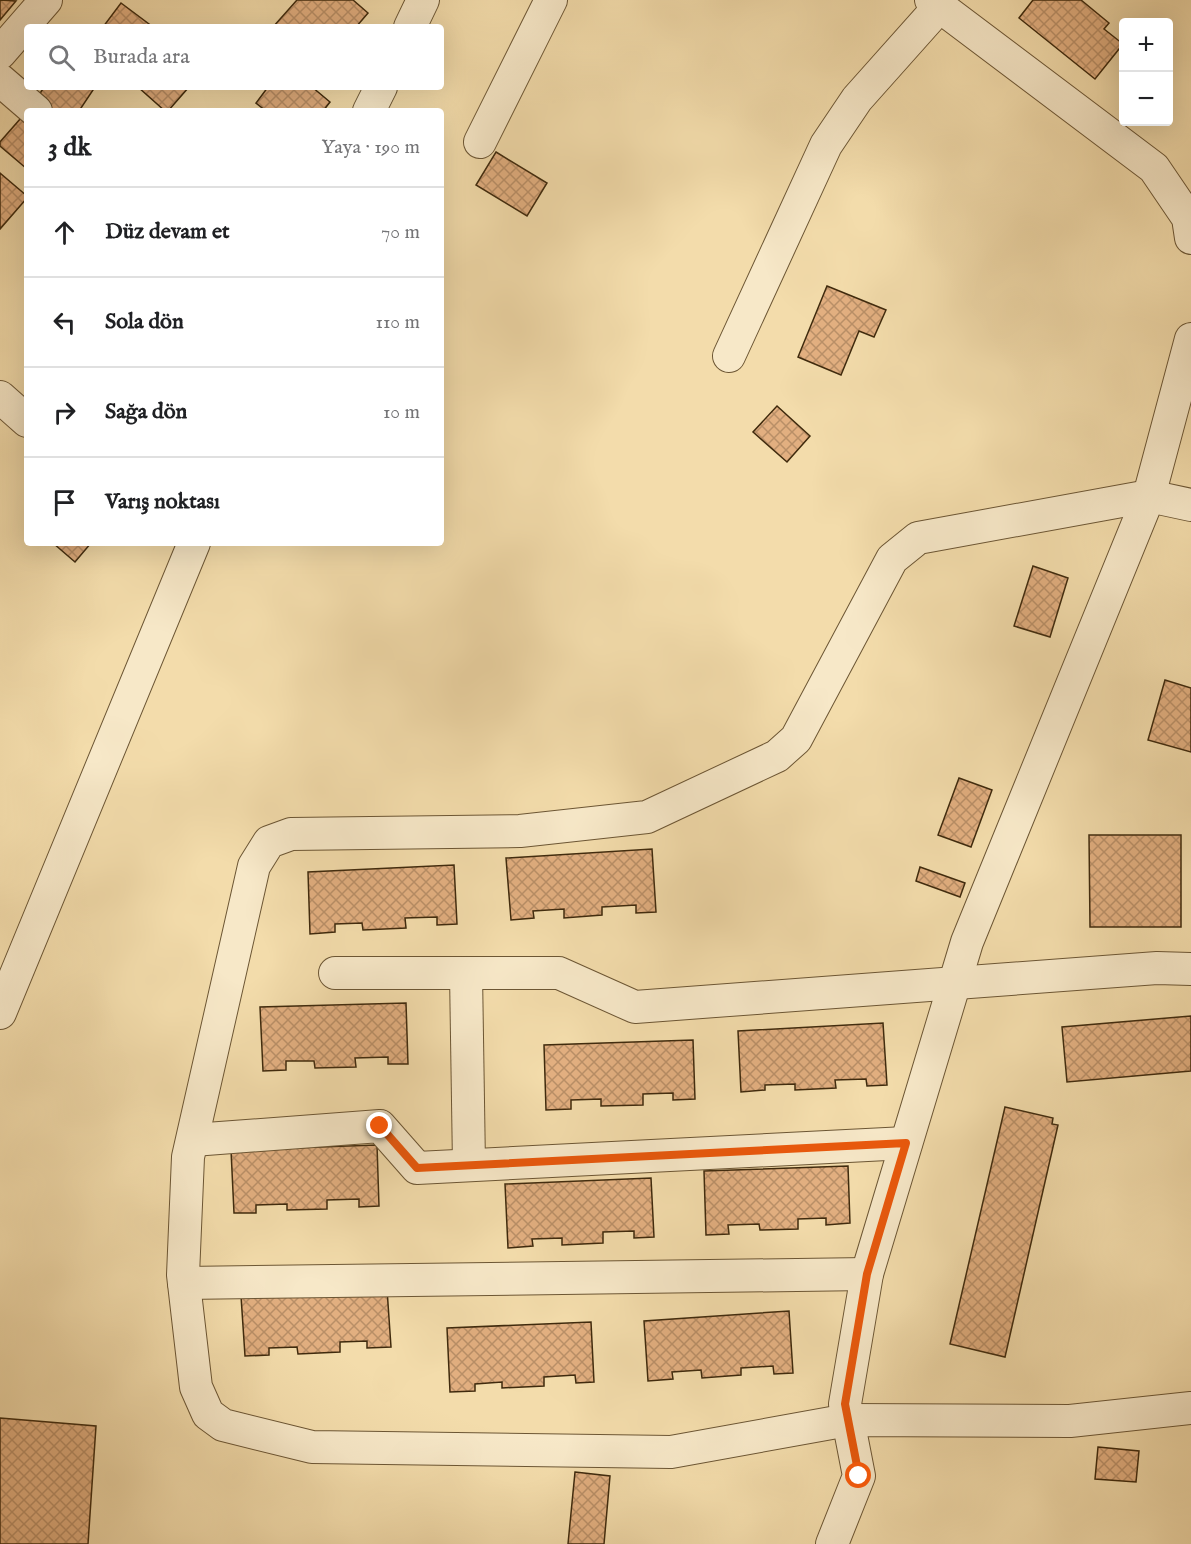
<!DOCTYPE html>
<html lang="tr">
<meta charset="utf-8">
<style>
:root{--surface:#fff;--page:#f2f2f2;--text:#202124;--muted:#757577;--line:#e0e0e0}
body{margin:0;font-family:"IM FELL English",serif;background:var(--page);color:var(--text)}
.controls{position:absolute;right:18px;top:18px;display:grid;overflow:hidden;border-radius:6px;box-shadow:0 6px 24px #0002}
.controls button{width:54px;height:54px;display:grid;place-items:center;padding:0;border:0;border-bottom:2px solid var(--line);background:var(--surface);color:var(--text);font:30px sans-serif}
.stop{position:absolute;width:18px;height:18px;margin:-14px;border:4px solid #ea580c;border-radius:50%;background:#fff}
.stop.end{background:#ea580c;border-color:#fff;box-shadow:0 2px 6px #0008}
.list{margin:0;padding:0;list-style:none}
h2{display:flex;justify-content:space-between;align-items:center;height:78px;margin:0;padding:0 24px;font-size:26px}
h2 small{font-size:20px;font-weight:400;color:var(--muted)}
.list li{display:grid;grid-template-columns:39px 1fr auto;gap:18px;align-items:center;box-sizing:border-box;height:90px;padding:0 24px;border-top:2px solid var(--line)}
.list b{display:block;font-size:22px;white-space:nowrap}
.list em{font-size:20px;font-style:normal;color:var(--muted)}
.icon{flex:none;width:33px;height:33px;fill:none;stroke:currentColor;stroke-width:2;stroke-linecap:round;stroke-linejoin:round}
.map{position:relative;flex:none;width:1191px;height:1544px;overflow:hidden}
.search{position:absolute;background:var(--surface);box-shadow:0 6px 24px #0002;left:24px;top:24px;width:420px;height:66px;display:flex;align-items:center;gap:15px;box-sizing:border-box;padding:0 21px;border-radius:6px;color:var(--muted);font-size:22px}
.panel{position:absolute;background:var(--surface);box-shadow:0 6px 24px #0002;left:24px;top:108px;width:420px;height:438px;border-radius:6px}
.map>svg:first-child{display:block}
.building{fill:url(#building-cross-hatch);stroke:#3f2a0d;stroke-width:1.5}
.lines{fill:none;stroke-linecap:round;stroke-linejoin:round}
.minor-casing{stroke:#6c5634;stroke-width:34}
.minor{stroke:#f7e8c8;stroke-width:32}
.route{stroke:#ea580c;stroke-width:8}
</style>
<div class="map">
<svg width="1191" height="1544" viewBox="0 0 1191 1544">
<defs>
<pattern id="building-cross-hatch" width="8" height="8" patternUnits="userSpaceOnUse" patternTransform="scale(1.5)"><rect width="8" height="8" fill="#e2af80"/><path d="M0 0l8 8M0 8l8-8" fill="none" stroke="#b98f67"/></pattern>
</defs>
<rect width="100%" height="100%" fill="#f3dcab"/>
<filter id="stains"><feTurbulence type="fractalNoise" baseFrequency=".00333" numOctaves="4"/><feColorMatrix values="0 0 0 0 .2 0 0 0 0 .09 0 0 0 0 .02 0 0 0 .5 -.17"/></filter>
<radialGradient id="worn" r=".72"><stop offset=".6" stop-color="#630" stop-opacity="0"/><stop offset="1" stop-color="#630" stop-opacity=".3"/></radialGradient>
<g class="building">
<polygon points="0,0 16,1 0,20"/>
<polygon points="297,0 353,0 368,13 356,27 273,27"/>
<polygon points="1033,0 1081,0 1109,23 1104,29 1123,44 1095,79 1019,18"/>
<polygon points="121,3 153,27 103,27"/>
<polygon points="44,87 95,87 79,111 46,111 34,103"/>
<polygon points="138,87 189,87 168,111 165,111"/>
<polygon points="268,87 312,87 330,102 323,111 266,111 256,103"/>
<polygon points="28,110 27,111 27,169 0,146 0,142"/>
<polygon points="496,152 547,183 527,216 476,185"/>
<polygon points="0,173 27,196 27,198 0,229"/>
<polygon points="827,286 886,310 874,337 859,331 841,375 798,357"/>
<polygon points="777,406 810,436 787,462 753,432"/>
<polygon points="53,543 91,543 75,562"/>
<polygon points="1033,566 1068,578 1050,637 1014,626"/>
<polygon points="1165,680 1191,688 1191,752 1148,740"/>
<polygon points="959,778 992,790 971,847 938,835"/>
<polygon points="1089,835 1181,835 1181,927 1090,927"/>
<polygon points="652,849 656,912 636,913 636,905 602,907 602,915 564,918 564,909 533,911 534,918 511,920 506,858"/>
<polygon points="454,865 457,924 437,925 437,917 405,918 406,928 363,930 362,923 335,924 335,932 310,934 308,872"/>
<polygon points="920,867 965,883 960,897 916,881"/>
<polygon points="406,1003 408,1064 388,1064 388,1057 355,1058 356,1067 315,1068 314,1061 286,1061 286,1070 263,1071 260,1007"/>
<polygon points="1191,1016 1191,1071 1067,1082 1062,1027"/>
<polygon points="883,1023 887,1085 867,1086 866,1079 835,1080 836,1088 795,1090 795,1084 765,1085 765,1090 741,1092 738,1031"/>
<polygon points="693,1040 695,1099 673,1100 673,1093 643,1094 643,1105 601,1106 601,1099 571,1100 571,1109 546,1110 544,1045"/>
<polygon points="1005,1107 1053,1118 1052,1124 1058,1125 1005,1357 950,1344"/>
<polygon points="377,1145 379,1206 359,1207 359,1199 327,1200 327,1209 287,1210 287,1204 256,1205 256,1213 234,1213 231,1150"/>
<polygon points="848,1166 850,1223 826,1225 826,1218 798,1219 798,1229 760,1230 759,1224 728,1225 729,1234 706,1235 704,1171"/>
<polygon points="651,1178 654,1237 634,1238 634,1231 603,1232 603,1243 562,1245 562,1238 532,1239 533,1246 508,1248 505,1184"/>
<polygon points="387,1289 391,1347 367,1348 367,1341 340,1342 340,1352 298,1354 297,1347 269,1348 269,1355 245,1356 241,1296"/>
<polygon points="789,1311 793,1373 774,1374 773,1366 741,1368 741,1375 702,1378 701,1370 672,1372 673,1379 648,1381 644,1321"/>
<polygon points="591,1322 594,1382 576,1383 575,1375 544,1377 544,1386 502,1388 502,1382 475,1384 475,1391 450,1392 447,1328"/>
<polygon points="0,1418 96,1426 88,1544 0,1544"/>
<polygon points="1098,1447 1139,1451 1136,1482 1095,1479"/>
<polygon points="575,1472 610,1476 604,1544 568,1544"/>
</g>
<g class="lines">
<g class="minor-casing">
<g id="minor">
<polyline points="931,0 1154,168 1188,218 1191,238"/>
<polyline points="410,27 423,0"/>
<polyline points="0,53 46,0"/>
<polyline points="0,80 36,111"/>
<polyline points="369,111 381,87"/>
<polyline points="480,142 551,0"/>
<polyline points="729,356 826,145 857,99 939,7"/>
<polyline points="0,397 27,421"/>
<polyline points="1191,505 1149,496 918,538 892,559 796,739 777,756 647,817 520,831 291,834 269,842 254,866 188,1157 183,1275 196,1387 208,1414 223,1425 312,1447 671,1452 848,1420 1070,1421 1191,1408"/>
<polyline points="335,973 559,973 635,1007 1157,968 1191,969"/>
<polyline points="466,973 469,1165"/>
<polyline points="0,1013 194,543"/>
<polyline points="193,1140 380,1126 417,1168 906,1143"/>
<polyline points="184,1283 867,1274"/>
<polyline points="832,1544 859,1476 845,1404 867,1274 967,942 1149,496 1191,339"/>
</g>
</g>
<use href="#minor" class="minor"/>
</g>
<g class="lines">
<polyline class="route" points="380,1126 417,1168 906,1143 867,1274 845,1404 859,1476"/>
</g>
<rect width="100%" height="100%" filter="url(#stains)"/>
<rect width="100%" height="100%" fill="url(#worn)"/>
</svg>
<div class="controls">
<button>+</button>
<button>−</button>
</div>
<div class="stop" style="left:859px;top:1476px"></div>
<div class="stop end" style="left:380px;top:1126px"></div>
<div class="search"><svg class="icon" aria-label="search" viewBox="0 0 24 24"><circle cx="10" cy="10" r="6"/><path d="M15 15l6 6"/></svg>Burada ara</div>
<section class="panel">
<h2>3 dk<small>Yaya · 190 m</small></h2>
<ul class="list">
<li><svg class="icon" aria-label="ahead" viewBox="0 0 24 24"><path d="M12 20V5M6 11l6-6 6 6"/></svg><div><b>Düz devam et</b></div><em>70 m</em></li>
<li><svg class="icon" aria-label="left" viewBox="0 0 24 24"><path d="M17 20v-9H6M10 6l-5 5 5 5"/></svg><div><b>Sola dön</b></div><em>110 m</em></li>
<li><svg class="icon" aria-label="right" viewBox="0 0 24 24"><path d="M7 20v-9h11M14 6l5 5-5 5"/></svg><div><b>Sağa dön</b></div><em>10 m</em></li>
<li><svg class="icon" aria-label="arrive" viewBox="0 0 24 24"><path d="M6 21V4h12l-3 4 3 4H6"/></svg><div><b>Varış noktası</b></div></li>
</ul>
</section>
</div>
